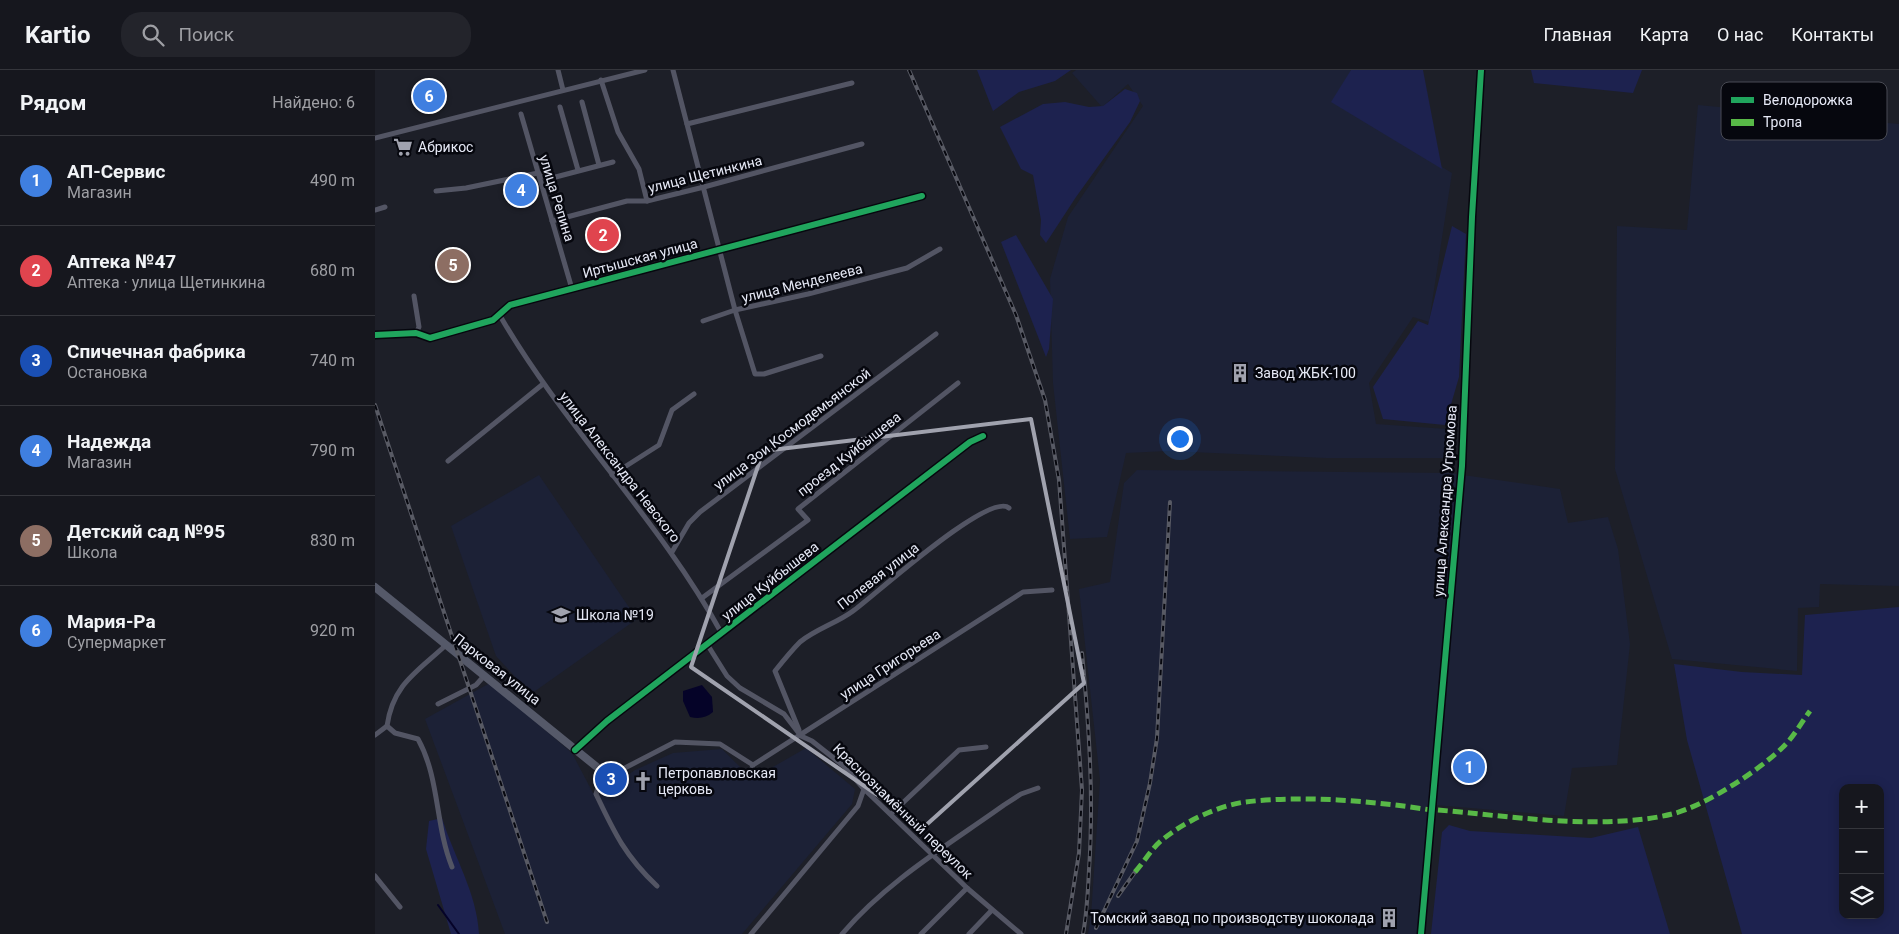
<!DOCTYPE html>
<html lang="ru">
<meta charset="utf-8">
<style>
:root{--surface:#16171e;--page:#23242b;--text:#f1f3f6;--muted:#9e9fa4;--line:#35363c;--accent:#8c9099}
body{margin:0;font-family:Roboto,sans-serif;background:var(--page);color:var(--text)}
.controls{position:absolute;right:15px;bottom:15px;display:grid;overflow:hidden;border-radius:10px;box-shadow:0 2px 12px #0003}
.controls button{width:45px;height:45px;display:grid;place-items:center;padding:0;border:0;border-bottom:1px solid var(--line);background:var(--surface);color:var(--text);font:25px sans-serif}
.you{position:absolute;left:804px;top:368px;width:18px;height:18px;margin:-12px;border:4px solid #fff;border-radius:50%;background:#1a73e8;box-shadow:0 0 0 8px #1a73e833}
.badge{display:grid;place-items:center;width:32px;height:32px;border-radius:50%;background:var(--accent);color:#fff;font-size:16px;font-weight:700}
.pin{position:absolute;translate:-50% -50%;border:2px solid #fff;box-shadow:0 1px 5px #0006}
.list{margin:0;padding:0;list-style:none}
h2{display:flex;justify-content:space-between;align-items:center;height:65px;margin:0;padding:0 20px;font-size:21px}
h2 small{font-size:16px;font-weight:400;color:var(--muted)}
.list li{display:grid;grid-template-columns:32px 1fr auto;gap:15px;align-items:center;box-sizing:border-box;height:90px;padding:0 20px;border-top:1px solid var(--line)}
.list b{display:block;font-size:19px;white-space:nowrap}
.list p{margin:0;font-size:16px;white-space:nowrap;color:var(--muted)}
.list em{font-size:16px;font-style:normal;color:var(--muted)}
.icon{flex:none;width:28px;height:28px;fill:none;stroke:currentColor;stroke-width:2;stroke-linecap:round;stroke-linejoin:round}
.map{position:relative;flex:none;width:1524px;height:864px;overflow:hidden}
header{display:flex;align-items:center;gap:30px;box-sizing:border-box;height:70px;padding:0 25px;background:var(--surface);border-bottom:1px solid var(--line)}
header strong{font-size:24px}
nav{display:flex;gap:28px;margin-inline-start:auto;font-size:18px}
.search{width:350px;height:45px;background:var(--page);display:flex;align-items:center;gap:12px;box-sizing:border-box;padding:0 18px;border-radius:20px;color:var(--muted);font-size:19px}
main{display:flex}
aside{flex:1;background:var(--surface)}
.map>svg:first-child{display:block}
.built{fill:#1c2136}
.green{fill:#1d224f;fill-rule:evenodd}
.water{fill:#050328}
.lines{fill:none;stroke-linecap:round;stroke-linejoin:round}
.stream{stroke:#050328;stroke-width:2}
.street{stroke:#535564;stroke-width:5}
.secondary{stroke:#555969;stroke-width:8}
.rail-casing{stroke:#585a64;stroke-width:4}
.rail{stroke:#06070e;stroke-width:2;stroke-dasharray:5.5;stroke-linecap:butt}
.quiet{stroke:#58b947;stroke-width:5;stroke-dasharray:10 5;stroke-linecap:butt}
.cycleway-casing{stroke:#06070e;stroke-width:9}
.cycleway{stroke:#20a55d;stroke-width:6}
.marked{fill:none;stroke:#a0a2ae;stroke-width:4;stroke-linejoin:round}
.labels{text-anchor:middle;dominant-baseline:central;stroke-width:5;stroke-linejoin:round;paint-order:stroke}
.poi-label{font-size:14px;fill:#e6e9f6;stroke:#06070e;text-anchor:start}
.street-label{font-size:14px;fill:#e6e9f6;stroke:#06070e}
.key{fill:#06070e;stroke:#494b54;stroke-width:1}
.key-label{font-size:14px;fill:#e6e9f6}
</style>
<header>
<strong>Kartio</strong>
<div class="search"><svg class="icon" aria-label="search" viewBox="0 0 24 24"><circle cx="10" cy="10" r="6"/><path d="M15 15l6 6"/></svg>Поиск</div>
<nav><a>Главная</a><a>Карта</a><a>О нас</a><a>Контакты</a></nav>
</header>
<main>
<aside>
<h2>Рядом<small>Найдено: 6</small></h2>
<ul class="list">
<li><span class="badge" style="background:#3f7fe0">1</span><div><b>АП-Сервис</b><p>Магазин</p></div><em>490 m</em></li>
<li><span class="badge" style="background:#e0444e">2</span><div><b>Аптека №47</b><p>Аптека · улица Щетинкина</p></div><em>680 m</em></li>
<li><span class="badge" style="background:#1a4fb4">3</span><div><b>Спичечная фабрика</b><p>Остановка</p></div><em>740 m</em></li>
<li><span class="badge" style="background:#3f7fe0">4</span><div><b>Надежда</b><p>Магазин</p></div><em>790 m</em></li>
<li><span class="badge" style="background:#8d6e63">5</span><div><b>Детский сад №95</b><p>Школа</p></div><em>830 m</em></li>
<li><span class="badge" style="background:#3f7fe0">6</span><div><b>Мария-Ра</b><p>Супермаркет</p></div><em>920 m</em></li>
</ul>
</aside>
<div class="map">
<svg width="1524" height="864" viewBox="0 0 1524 864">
<rect width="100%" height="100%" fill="#1d1f28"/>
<g class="built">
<polygon points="701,0 976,0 963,35 1077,103 1054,252 1038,247 994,313 1001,354 1072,359 1069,388 951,388 792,381 751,383 732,467 695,469 678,313 675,209 693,147 768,36 753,14 727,37 697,3"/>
<polygon points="1323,35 1524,54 1524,516 1445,514 1444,537 1423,538 1422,601 1297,589 1240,399 1242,156 1312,160"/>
<polygon points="762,400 1074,403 1185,419 1193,453 1233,447 1243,479 1255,574 1242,695 1197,698 1189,746 1060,735 1056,747 1044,864 713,864 716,846 725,710 704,519 735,512 749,413"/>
<polygon points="164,405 262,549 156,624 121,586 76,456"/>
<polygon points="115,613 197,683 218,723 232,720 260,700 298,683 347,679 377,709 431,678 480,719 477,734 367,864 130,864 50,649"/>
</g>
<g class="green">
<polygon points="602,0 696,0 680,11 644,22 618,41"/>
<polygon points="976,0 1048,0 1067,99 956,32"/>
<polygon points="1156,0 1267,0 1258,23 1159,13"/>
<polygon points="750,19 762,23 765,31 755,52 701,127 671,173 665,165 666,150 658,105 646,99 625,57 668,34 690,32 714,37 728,36"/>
<polygon points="1077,156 1091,164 1084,307 1070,355 1008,349 998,317 1043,251 1053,255"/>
<polygon points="641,165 678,229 674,279 671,287 626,172"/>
<path d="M1524 537V864H1367L1312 670 1299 594 1367 602 1427 605 1430 545ZM1468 718H1505V845H1468Z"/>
<path d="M67 748C79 787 102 823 104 864H76L51 779 54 751Z"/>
<polygon points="1074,755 1095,761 1216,768 1263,757 1295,864 1056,864 1067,762"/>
</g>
<path class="water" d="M327 615 337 627 338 642C331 648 324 649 315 647L308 631V621Z"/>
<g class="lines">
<polyline class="stream" points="63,835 84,864"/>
<g class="street">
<polyline points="183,0 188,20"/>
<polyline points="298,0 360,240 380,304 389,304 446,286"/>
<polyline points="226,10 243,62 264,99 272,131"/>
<polyline points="207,32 224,95"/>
<polyline points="185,37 203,100"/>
<polyline points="146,44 197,219"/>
<polyline points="312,54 477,13"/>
<polyline points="0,68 270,0"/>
<polyline points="61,121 91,118 163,103 173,109 238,92"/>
<polyline points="0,140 10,137"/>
<polyline points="177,151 252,131 272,131 329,117 487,74"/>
<polyline points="39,226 44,257 41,263"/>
<path d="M124 244C189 357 285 450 347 564"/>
<polyline points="328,251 360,240 433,224 532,198 565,179"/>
<polyline points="0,265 41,263 55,268 118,250 135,235 547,126"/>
<polyline points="73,391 168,314"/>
<polyline points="237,405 284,375 297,340 319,324"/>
<polyline points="297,482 314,453 325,442 561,264"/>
<polyline points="327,528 433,450 423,439 583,313"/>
<polyline points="332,574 352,606 365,618 409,644 426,666 437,671 470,697 489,719 592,818 646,864"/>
<polyline points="63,634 101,615 110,605"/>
<path d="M12 656 20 663 43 669C65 709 60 755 77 797"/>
<path d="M424 660 400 601C408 591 416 581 425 572 441 559 462 553 478 541 499 526 614 421 634 438"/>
<path d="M0 665 12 656C18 614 42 602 71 575"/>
<polyline points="200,680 232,651 595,372 608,366"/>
<polyline points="375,704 378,695 648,522 677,520"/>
<polyline points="517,743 584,680 611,677"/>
<polyline points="0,806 25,837"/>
<path d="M282 816C250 786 239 762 221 724L228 702 237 703 244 701 300 672 345 674 378 695"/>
<polyline points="376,864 483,736 489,719"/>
<path d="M467 864C512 811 573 775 629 735L646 724 663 718"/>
<polyline points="546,864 592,818"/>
<polyline points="594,864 617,840"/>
<polyline points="1046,864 1087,396 1097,147 1106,0"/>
</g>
<polyline class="secondary" points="0,517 228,702"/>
<g class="rail-casing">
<g id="rail">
<polyline points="534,0 641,245 670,330 684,410 707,720 704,783 691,864"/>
<polyline points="0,335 172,852"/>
<path d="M707 583C714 656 719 727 714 800 713 821 712 843 708 864"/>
<polyline points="743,826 760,802"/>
<polyline points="721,858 762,771 775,713 782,668 795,432"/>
</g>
</g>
<use href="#rail" class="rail"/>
<g class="quiet">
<path d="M1063 740C1133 746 1229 761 1297 744 1330 736 1383 701 1407 678 1418 668 1426 653 1435 641"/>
<path d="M760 802C769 792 777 778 787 770 809 752 842 736 870 732 929 725 998 731 1056 740"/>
</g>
<g class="cycleway-casing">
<g id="cycleway">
<polyline points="0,265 41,263 55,268 118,250 135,235 547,126"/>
<polyline points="200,680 232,651 595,372 608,366"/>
<polyline points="1046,864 1087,396 1097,147 1106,0"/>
</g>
</g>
<use href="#cycleway" class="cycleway"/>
</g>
<path class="marked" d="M656 349 709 613 549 757 316 597 388 381Z"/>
<defs>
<g id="supermarket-bare" transform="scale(1.5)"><path d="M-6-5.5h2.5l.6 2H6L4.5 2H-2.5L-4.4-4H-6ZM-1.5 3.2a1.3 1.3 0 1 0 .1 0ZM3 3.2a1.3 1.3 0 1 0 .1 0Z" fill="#a0a2ae" stroke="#06070e" stroke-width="2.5" paint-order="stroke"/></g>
<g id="building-bare" transform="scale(1.5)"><path d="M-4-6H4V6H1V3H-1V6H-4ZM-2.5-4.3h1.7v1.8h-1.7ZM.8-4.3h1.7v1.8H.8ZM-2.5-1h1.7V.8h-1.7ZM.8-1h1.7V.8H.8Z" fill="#a0a2ae" stroke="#06070e" stroke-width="2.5" paint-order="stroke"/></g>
<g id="school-bare" transform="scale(1.5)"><path d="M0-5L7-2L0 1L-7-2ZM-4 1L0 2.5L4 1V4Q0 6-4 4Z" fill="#a0a2ae" stroke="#06070e" stroke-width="2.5" paint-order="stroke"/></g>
<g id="church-bare" transform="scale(1.5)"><path d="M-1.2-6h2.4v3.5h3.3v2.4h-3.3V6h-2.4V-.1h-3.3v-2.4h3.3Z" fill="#a0a2ae" stroke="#06070e" stroke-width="2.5" paint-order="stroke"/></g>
</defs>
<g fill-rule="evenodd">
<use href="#supermarket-bare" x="28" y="77"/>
<use href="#building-bare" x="865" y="303"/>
<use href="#school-bare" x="186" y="545"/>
<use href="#church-bare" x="268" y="711"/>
<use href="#building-bare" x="1014" y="848"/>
</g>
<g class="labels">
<g class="poi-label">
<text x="43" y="77">Абрикос</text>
<text x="880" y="303">Завод ЖБК-100</text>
<text x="201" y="545">Школа №19</text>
<text x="283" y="703">Петропавловская<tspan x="283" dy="16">церковь</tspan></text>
<text x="999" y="848" text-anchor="end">Томский завод по производству шоколада</text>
</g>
<g class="street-label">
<text transform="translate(330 104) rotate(-14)">улица Щетинкина</text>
<text transform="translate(182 128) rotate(73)">улица Репина</text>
<text transform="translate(265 188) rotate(-15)">Иртышская улица</text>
<text transform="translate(427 213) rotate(-14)">улица Менделеева</text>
<text transform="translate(417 359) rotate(-37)">улица Зои Космодемьянской</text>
<text transform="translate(474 384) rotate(-38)">проезд Куйбышева</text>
<text transform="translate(245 397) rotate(52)">улица Александра Невского</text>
<text transform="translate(1070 431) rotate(-86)">улица Александра Угрюмова</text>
<text transform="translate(503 506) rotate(-38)">Полевая улица</text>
<text transform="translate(395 511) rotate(-38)">улица Куйбышева</text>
<text transform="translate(515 594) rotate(-33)">улица Григорьева</text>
<text transform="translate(122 599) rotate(38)">Парковая улица</text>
<text transform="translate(528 741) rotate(44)">Краснознамённый переулок</text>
</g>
</g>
<rect x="1346" y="12" width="166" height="58" rx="8" class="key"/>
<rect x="1356" y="27" width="23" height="6" fill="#20a55d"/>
<rect x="1356" y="49" width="23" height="7" fill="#58b947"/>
<g class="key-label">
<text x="1388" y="35">Велодорожка</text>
<text x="1388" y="57">Тропа</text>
</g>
</svg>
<div class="controls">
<button>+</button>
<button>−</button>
<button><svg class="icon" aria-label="layers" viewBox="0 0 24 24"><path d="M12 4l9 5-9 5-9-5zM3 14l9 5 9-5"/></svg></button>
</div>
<div class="you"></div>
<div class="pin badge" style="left:1094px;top:697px;background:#3f7fe0">1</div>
<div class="pin badge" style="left:228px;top:165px;background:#e0444e">2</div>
<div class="pin badge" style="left:236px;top:709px;background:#1a4fb4">3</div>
<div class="pin badge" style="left:146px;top:120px;background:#3f7fe0">4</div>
<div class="pin badge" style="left:78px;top:195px;background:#8d6e63">5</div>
<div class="pin badge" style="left:54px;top:26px;background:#3f7fe0">6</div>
</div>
</main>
